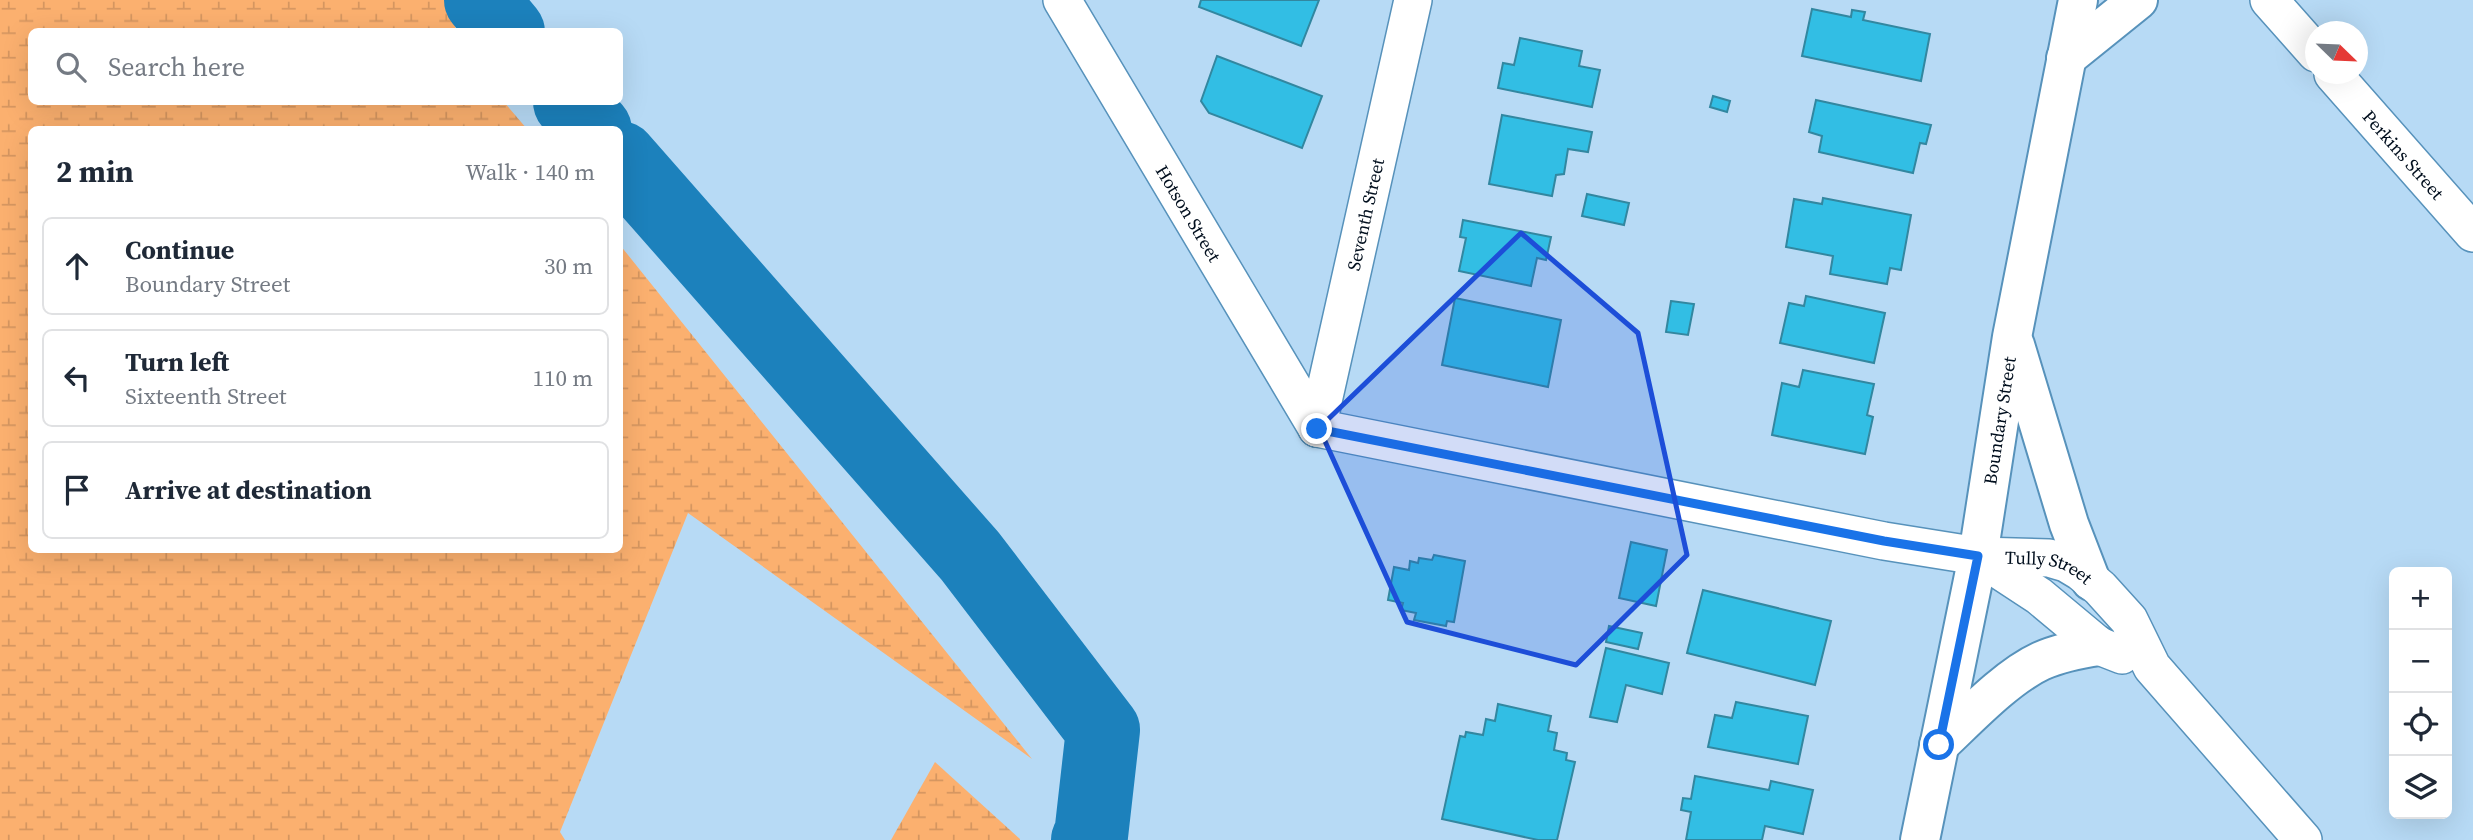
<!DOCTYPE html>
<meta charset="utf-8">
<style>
:root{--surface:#fff;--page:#f6f6f7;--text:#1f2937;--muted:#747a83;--line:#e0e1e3}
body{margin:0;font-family:"Source Serif 4",serif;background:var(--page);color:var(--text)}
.controls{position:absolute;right:21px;bottom:21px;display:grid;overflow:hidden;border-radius:10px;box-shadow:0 7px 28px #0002}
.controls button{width:63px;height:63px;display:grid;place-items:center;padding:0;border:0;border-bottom:2px solid var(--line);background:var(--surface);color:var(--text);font:35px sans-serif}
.compass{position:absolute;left:2305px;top:21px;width:63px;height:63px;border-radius:50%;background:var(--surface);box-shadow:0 7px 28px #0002;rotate:113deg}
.stop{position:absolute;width:21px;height:21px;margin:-16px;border:5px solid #1a73e8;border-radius:50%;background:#fff}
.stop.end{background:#1a73e8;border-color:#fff;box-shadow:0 2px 7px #0008}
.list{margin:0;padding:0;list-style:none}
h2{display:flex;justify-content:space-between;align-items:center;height:91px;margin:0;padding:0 28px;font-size:30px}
h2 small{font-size:23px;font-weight:400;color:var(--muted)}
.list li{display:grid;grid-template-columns:46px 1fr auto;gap:21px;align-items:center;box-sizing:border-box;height:98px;margin:0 14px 14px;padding:0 14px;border:2px solid var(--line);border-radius:10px}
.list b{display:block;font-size:26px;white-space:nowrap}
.list p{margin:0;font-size:23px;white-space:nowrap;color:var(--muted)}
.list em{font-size:23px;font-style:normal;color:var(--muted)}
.icon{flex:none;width:38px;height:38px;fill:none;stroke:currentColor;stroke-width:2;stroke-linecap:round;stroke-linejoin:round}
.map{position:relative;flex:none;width:2473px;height:840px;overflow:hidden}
.search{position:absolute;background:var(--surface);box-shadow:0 7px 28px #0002;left:28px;top:28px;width:595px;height:77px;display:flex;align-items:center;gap:18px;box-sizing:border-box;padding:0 24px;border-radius:10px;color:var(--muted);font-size:26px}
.panel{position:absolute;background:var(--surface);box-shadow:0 7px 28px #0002;left:28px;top:126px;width:595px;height:427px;border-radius:10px}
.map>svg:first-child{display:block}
.wetland{fill:url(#wetland-marsh)}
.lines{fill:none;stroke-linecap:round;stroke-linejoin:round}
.river{stroke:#1c81bc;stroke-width:74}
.building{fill:#32bee4;stroke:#3287a0;stroke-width:2}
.street-casing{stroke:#5792bb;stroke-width:40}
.secondary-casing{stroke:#5792bb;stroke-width:42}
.street{stroke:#fff;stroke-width:37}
.secondary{stroke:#fff;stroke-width:38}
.route{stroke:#1a73e8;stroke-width:9}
.marked{fill:#1d4ed8;fill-opacity:0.2;stroke:#1d4ed8;stroke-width:5;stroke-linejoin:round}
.labels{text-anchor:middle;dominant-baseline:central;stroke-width:5;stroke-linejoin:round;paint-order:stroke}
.street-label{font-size:18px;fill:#000e1d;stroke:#cee6f8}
</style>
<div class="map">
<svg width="2473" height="840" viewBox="0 0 2473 840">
<defs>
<pattern id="wetland-marsh" width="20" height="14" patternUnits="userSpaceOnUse" patternTransform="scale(1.75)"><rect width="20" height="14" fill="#fbb06f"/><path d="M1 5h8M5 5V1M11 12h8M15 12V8" fill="none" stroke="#d59660"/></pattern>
</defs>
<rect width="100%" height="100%" fill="#b7daf5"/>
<g class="wetland">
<polygon points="0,0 451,0 456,31 32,32 32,102 504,102 527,129 32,130 32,550 620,550 620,245 1032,759 688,513 560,832 565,840 0,840"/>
<polygon points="935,762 1020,839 1020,840 891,840"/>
</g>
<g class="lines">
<g class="river">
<polyline points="481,0 508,32"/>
<polyline points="570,102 595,130"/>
<polyline points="620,158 970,556 1103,730 1091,836 1088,840"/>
</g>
</g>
<g class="building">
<polygon points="1201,0 1319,0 1301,46 1199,7"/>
<polygon points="1812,9 1851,17 1852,10 1865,12 1863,20 1930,34 1921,81 1802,56"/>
<polygon points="1520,38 1582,51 1579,66 1600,70 1592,107 1498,88 1503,63 1514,65"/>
<polygon points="1217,56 1322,96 1302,148 1209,113 1201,101"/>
<polygon points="1713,96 1730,101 1727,112 1710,107"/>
<polygon points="1816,100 1931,125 1926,144 1920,143 1913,173 1819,152 1822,136 1809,132"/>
<polygon points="1502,115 1592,132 1588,152 1568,149 1564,174 1556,175 1552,196 1489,184"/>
<polygon points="1587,194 1629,203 1624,225 1582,216"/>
<polygon points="1823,198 1911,215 1901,270 1890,268 1887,284 1830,274 1833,256 1786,247 1794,199 1822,204"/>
<polygon points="1463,220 1551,237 1546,260 1537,258 1531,286 1459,271 1466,238 1460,237"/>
<polygon points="1806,296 1885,313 1874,363 1780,343 1789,303 1804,306"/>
<polygon points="1455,298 1561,320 1548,387 1442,365"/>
<polygon points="1671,301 1694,304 1688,335 1666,332"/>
<polygon points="1803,370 1874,384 1867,415 1873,417 1865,454 1772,435 1782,383 1799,387"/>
<polygon points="1631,542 1667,550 1656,606 1619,598"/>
<polygon points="1434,555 1465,561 1454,622 1447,621 1446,626 1414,620 1416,613 1401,610 1403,603 1388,600 1394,567 1409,570 1410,561 1418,563 1419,558 1432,560"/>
<polygon points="1703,590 1831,621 1815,685 1687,653"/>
<polygon points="1609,626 1642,633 1638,649 1606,642"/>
<polygon points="1606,648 1669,663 1662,694 1626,685 1617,722 1590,717"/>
<polygon points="1736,702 1808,716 1798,764 1708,747 1715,715 1732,718"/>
<polygon points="1498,704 1551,716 1548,731 1557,733 1554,750 1567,753 1566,760 1575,762 1557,840 1538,840 1442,819 1460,736 1465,737 1466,732 1483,735 1486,719 1495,721"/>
<polygon points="1695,776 1769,790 1771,781 1813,790 1803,834 1765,826 1762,840 1686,840 1691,812 1681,810 1683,798 1691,799"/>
</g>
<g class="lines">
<g class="street-casing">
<g id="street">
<path id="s1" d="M1062 0 1317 428"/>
<polyline points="2269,0 2316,53"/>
<path id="s2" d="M2333 74 2473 233"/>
<path id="s3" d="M1317 428 1884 541 1978 556 2049 558 2066 563 2081 572 2100 588 2129 620 2152 667 2303 840"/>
<path id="s4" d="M1317 428 1413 0"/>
<polyline points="1978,556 2039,596 2099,646 2122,655"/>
</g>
</g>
<g class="secondary-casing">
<g id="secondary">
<polyline points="2066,58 2138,0"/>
<polyline points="2015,345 2069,524 2091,581"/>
<path d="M1939 745C1967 719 2006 677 2041 661 2059 653 2079 649 2099 646"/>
<path id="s5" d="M1920 840 1978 556 2012 337 2078 0"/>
</g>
</g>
<use href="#street" class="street"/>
<use href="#secondary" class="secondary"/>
</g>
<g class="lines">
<polyline class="route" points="1317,429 1884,541 1978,556 1939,745"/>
</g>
<path class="marked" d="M1521 233 1638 333 1687 555 1576 665 1407 622 1319 428Z"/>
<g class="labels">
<g class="street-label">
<text stroke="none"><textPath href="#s2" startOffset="107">Perkins Street</textPath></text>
<text stroke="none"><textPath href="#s1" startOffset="248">Hotson Street</textPath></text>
<text stroke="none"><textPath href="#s4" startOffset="219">Seventh Street</textPath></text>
<text stroke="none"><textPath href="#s5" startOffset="427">Boundary Street</textPath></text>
<text stroke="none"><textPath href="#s3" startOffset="746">Tully Street</textPath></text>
</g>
</g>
</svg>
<div class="controls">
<button>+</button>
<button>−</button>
<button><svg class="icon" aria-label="locate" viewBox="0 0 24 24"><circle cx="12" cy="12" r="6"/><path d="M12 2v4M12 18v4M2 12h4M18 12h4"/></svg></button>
<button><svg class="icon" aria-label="layers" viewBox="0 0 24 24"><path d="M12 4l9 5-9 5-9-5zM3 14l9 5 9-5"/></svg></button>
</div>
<svg class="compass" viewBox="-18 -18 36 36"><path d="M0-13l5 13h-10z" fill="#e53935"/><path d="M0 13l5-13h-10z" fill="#747a83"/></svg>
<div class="stop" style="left:1939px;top:745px"></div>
<div class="stop end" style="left:1317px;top:429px"></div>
<div class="search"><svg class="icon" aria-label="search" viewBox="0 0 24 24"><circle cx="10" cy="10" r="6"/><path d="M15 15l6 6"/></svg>Search here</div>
<section class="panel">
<h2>2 min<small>Walk · 140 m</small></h2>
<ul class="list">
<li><svg class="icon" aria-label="ahead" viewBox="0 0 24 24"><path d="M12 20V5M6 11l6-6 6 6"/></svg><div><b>Continue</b><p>Boundary Street</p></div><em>30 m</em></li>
<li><svg class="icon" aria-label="left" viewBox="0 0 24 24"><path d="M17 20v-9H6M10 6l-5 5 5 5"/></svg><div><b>Turn left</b><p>Sixteenth Street</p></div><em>110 m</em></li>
<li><svg class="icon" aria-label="arrive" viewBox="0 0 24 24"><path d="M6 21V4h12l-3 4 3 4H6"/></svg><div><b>Arrive at destination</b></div></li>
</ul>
</section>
</div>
